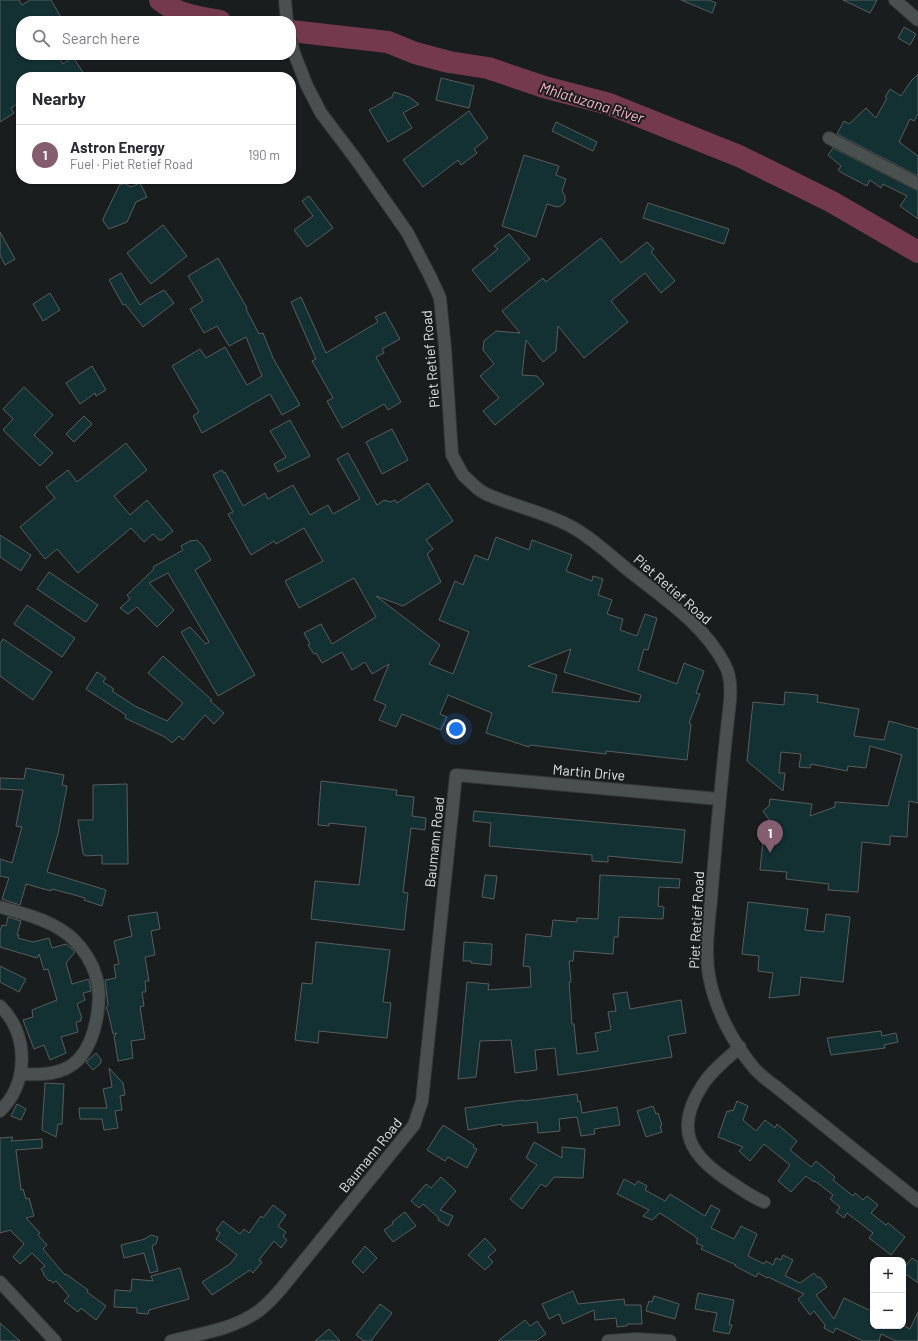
<!DOCTYPE html>
<meta charset="utf-8">
<style>
:root{--surface:#fff;--page:#f2f2f3;--text:#2b2b33;--muted:#7c7c81;--line:#e1e1e2;--accent:#845d6e}
body{margin:0;font-family:Barlow,sans-serif;background:var(--page);color:var(--text)}
.controls{position:absolute;right:12px;bottom:12px;display:grid;overflow:hidden;border-radius:8px;box-shadow:0 1px 3px #0004}
.controls button{width:36px;height:36px;display:grid;place-items:center;padding:0;border:0;border-bottom:1px solid var(--line);background:var(--surface);color:var(--text);font:20px sans-serif}
.you{position:absolute;left:456px;top:729px;width:14px;height:14px;margin:-10px;border:3px solid #fff;border-radius:50%;background:#1a73e8;box-shadow:0 0 0 6px #1a73e833}
.badge{display:grid;place-items:center;width:26px;height:26px;border-radius:50%;background:var(--accent);color:#fff;font-size:13px;font-weight:700}
.pin{position:absolute;translate:-50% -33px;filter:drop-shadow(0 1px 2px #0008)}
.pin::after{content:'';position:absolute;top:21px;width:14px;height:12px;background:inherit;clip-path:polygon(0 0,100% 0,50% 100%)}
.list{margin:0;padding:0;list-style:none}
h2{display:flex;justify-content:space-between;align-items:center;height:52px;margin:0;padding:0 16px;font-size:17px}
h2 small{font-size:13px;font-weight:400;color:var(--muted)}
.list li{display:grid;grid-template-columns:26px 1fr auto;gap:12px;align-items:center;box-sizing:border-box;height:60px;padding:0 16px;border-top:1px solid var(--line)}
.list b{display:block;font-size:15px;white-space:nowrap}
.list p{margin:0;font-size:13px;white-space:nowrap;color:var(--muted)}
.list em{font-size:13px;font-style:normal;color:var(--muted)}
.icon{flex:none;width:22px;height:22px;fill:none;stroke:currentColor;stroke-width:2;stroke-linecap:round;stroke-linejoin:round}
.map{position:relative;flex:none;width:918px;height:1341px;overflow:hidden}
.search{position:absolute;background:var(--surface);box-shadow:0 1px 3px #0004;left:16px;top:16px;width:280px;height:44px;display:flex;align-items:center;gap:10px;box-sizing:border-box;padding:0 14px;border-radius:16px;color:var(--muted);font-size:15px}
.panel{position:absolute;background:var(--surface);box-shadow:0 1px 3px #0004;left:16px;top:72px;width:280px;height:112px;border-radius:16px}
.map>svg:first-child{display:block}
.lines{fill:none;stroke-linecap:round;stroke-linejoin:round}
.river{stroke:#75394e;stroke-width:22}
.building{fill:#133033;stroke:#585d5e;fill-rule:evenodd}
.minor-casing{stroke:#343737;stroke-width:14}
.minor{stroke:#4a4f4f;stroke-width:12}
.labels{text-anchor:middle;dominant-baseline:central;stroke-width:4;stroke-linejoin:round;paint-order:stroke}
.street-label{font-size:14px;fill:#dee1e1;stroke:#191d1d}
.water-label{font-size:15px;font-style:italic;fill:#feb1c8;stroke:#191d1d}
</style>
<div class="map">
<svg width="918" height="1341" viewBox="0 0 918 1341">
<rect width="100%" height="100%" fill="#191d1d"/>
<g class="lines">
<g class="river">
<path d="M160 0C178 15 197 17 220 21"/>
<polyline points="291,31 388,42 415,53 449,62 488,68 544,87 609,104 739,156 832,202 918,252"/>
</g>
</g>
<g class="building">
<polygon points="0,0 19,0 22,5 30,0 51,0 63,21 21,21 21,55 57,55 63,64 73,57 86,77 21,77 21,101 11,108 14,113 0,122"/>
<polygon points="681,0 709,0 716,3 712,13"/>
<polygon points="843,0 877,0 870,13"/>
<polygon points="904,27 916,34 910,45 898,38"/>
<polygon points="918,74 918,114 914,121 910,119 899,142 918,156 918,176 837,134 844,121 849,124 866,108 876,118 887,98 885,97 890,89 901,96 911,81"/>
<polygon points="441,78 474,86 469,108 436,100"/>
<polygon points="394,92 409,97 419,104 403,113 412,128 388,142 369,110 392,97"/>
<polygon points="469,111 488,138 474,149 477,153 461,165 458,160 423,187 403,160"/>
<polygon points="556,122 597,142 593,151 552,131"/>
<polygon points="833,148 918,191 918,219 900,206 907,196 883,184 881,188 870,180 867,186 844,174 838,170 841,166 828,155"/>
<polygon points="524,155 559,166 556,175 566,179 562,191 565,196 565,202 561,206 557,207 547,204 536,237 502,226"/>
<polygon points="123,183 131,187 140,183 147,197 136,202 127,222 109,229 103,221 103,219 120,184 122,185"/>
<polygon points="309,196 333,228 307,247 294,230 313,216 302,201"/>
<polygon points="648,203 729,229 724,244 643,218"/>
<polygon points="163,225 187,256 151,284 127,253"/>
<polygon points="0,232 15,259 5,265 0,255"/>
<polygon points="509,234 530,259 490,292 472,270 498,249 494,246"/>
<polygon points="601,238 621,263 647,242 654,249 651,252 675,281 661,293 645,273 611,301 628,322 584,358 558,326 556,351 543,362 526,340 522,375 537,376 544,384 495,425 483,411 499,398 480,376 494,364 483,350 484,341 496,331 520,333 502,311 543,278 546,282"/>
<polygon points="218,258 247,308 246,309 259,334 263,333 273,358 300,405 282,415 270,394 202,433 193,416 199,412 172,366 200,349 206,358 225,347 247,385 262,376 246,337 229,346 217,326 204,333 190,309 203,301 188,276"/>
<polygon points="121,273 140,305 148,299 164,290 174,303 143,327 125,304 123,305 109,280"/>
<polygon points="50,293 60,310 43,321 33,304"/>
<polygon points="301,297 326,353 378,322 375,317 385,312 400,339 382,349 384,353 376,357 401,402 388,410 384,404 342,428 327,401 333,398 312,361 316,359 291,302"/>
<polygon points="92,366 106,390 96,396 95,393 80,404 66,383"/>
<polygon points="24,387 53,415 34,435 53,453 40,466 3,430 13,419 3,409"/>
<polygon points="84,416 92,424 74,442 66,434"/>
<polygon points="290,420 310,456 278,472 274,464 286,457 270,431"/>
<polygon points="392,429 408,460 382,474 366,442"/>
<polygon points="126,443 147,470 114,496 130,515 147,500 173,531 162,540 159,540 153,534 144,542 131,528 78,573 57,549 45,559 20,527 55,498 46,487 68,470 77,482"/>
<path d="M348 453 377 505 384 500 390 502 395 500 397 503 428 483 453 521 426 540 433 549 427 554 441 582 403 606 376 596 440 645 429 664 453 674 469 632 439 620 455 581 463 585 475 555 488 560 496 537 529 550 532 540 572 555 566 571 592 581 593 576 603 579 598 595 612 600 607 614 623 619 620 630 637 636 645 614 657 618 648 650 644 649 638 670 677 684 684 663 704 671 696 693 700 694 689 723 691 724 687 760 606 751V754L530 745 529 747 486 733 492 713 448 695 440 714 447 717 441 730 402 714 396 727 379 720 386 705 374 700 389 664 372 674 365 662 352 670 342 652 322 663 316 653 314 654 308 645 310 644 304 633 321 624 332 644 376 617 354 578 299 608 285 581 323 561 304 528 276 544 274 541 251 555 228 514 233 512 213 475 222 470 224 473 225 472 243 506 265 493 268 499 293 485 310 515 328 505 333 514 360 499 337 459ZM571 649 564 672 641 695 639 702 552 692 557 675 528 666Z"/>
<polygon points="0,535 31,555 21,571 0,557"/>
<polygon points="197,540 203,546 211,560 195,570 255,675 218,696 181,632 190,627 206,644 209,642 168,573 149,583 174,610 157,627 137,607 128,614 120,608 130,599 127,595 154,569 153,567 183,550 181,546 190,541"/>
<polygon points="49,572 98,605 86,622 37,589"/>
<polygon points="27,605 75,638 62,657 14,624"/>
<polygon points="3,639 52,672 33,700 0,676 0,644"/>
<polygon points="163,656 212,700 210,701 224,713 214,724 205,715 183,740 179,736 172,743 165,737 125,718 126,715 86,689 97,672 106,678 103,682 114,689 112,691 135,706 167,721 183,703 148,673"/>
<polygon points="785,692 818,695 817,702 859,709 854,736 884,740 889,721 918,729 918,803 909,801 907,837 890,836 890,845 862,842 858,892 828,890 829,884 786,879 787,872 760,870 764,830 777,831 763,811 769,806 770,799 812,804 810,816 835,807 835,802 888,806 902,755 870,746 866,768 848,766 847,771 811,764 810,768 799,767 801,754 781,752 779,773 785,773 783,791 747,761 753,702 784,705"/>
<polygon points="26,768 64,775 62,785 67,786 58,834 47,872 106,890 102,906 84,900 85,898 71,894 52,889 51,891 26,884 20,905 2,899 9,878 0,876 0,859 12,863 22,827 16,826 23,790 0,789 0,778 24,779"/>
<polygon points="321,781 397,790 396,795 414,797 412,816 426,818 425,830 411,828 403,892 408,893 404,930 311,919 315,881 359,885 366,827 329,823 329,826 318,825"/>
<polygon points="127,784 128,864 102,864 102,855 86,856 83,854 78,820 93,820 93,785"/>
<polygon points="474,811 685,830 682,863 608,856 608,862 592,861 592,855 489,846 491,823 473,821"/>
<polygon points="485,875 497,876 494,899 482,897"/>
<polygon points="600,875 680,879 679,888 659,887 658,906 664,907 663,919 619,917 618,937 614,937 613,954 574,951 573,961 569,961 571,982 569,982 572,1024 574,1024 577,1054 598,1051 595,1033 611,1030 608,1012 616,1011 613,994 627,992 630,1009 681,1000 686,1033 668,1036 672,1057 586,1071 558,1075 555,1048 535,1050 537,1070 515,1073 511,1040 480,1041 476,1077 458,1079 467,982 489,984 488,990 531,987 530,967 523,966 526,934 551,937 553,920 577,922 577,918 598,919"/>
<polygon points="748,902 808,909 805,930 824,932 826,914 850,917 843,982 801,977 799,995 769,998 773,973 758,971 759,956 742,954"/>
<polygon points="157,912 160,929 151,931 155,955 145,957 149,981 145,981 146,992 142,992 144,1006 140,1007 145,1039 131,1041 133,1058 118,1061 114,1036 117,1033 113,1034 108,1012 106,1008 108,1005 105,980 116,978 114,965 119,964 114,941 132,936 128,916"/>
<polygon points="8,917 21,921 17,935 19,935 18,938 33,942 49,938 52,948 66,944 74,951 75,952 66,963 72,984 89,979 91,991 83,993 85,1000 77,1004 82,1018 80,1019 81,1021 76,1022 78,1032 61,1037 66,1053 50,1060 44,1045 34,1049 23,1020 33,1017 32,1010 57,1000 48,969 44,970 39,954 37,958 0,947 0,931 2,925 6,926"/>
<polygon points="316,942 390,950 383,1002 391,1003 387,1038 319,1031 318,1043 295,1040 302,983 312,984"/>
<polygon points="464,942 492,944 491,965 471,963 471,961 463,961"/>
<polygon points="0,966 26,979 19,992 0,982"/>
<polygon points="881,1031 882,1036 896,1033 898,1042 884,1045 885,1048 831,1055 827,1038"/>
<polygon points="96,1053 101,1059 101,1063 93,1070 86,1062"/>
<polygon points="109,1068 123,1083 125,1095 120,1096 122,1110 115,1111 118,1128 105,1130 104,1130 102,1119 80,1119 79,1108 107,1108 103,1089 112,1087"/>
<polygon points="45,1083 64,1084 62,1124 58,1124 56,1137 42,1130"/>
<polygon points="577,1094 578,1102 580,1101 582,1113 617,1107 620,1125 594,1129 595,1134 581,1136 577,1117 559,1119 560,1131 538,1133 537,1122 502,1126 502,1124 468,1130 465,1108 523,1100 524,1101"/>
<polygon points="737,1101 748,1106 743,1120 756,1131 765,1120 775,1128 777,1124 797,1141 790,1150 811,1167 816,1161 835,1177 833,1180 853,1196 855,1193 863,1200 867,1196 878,1205 871,1213 886,1225 888,1223 905,1237 891,1255 869,1238 873,1233 847,1213 844,1218 836,1212 840,1207 830,1199 833,1195 815,1181 814,1182 806,1176 791,1192 778,1181 790,1165 764,1144 750,1161 739,1151 743,1147 718,1137 727,1111 729,1112 730,1110 733,1111"/>
<polygon points="17,1104 26,1109 21,1120 11,1116"/>
<polygon points="653,1106 656,1114 658,1113 662,1125 660,1126 662,1132 646,1137 637,1111"/>
<polygon points="443,1125 474,1145 473,1147 477,1149 467,1168 448,1157 445,1161 427,1150"/>
<polygon points="13,1137 11,1141 42,1139 42,1148 16,1150 21,1190 23,1189 26,1199 29,1198 34,1216 26,1218 40,1233 38,1235 47,1245 43,1249 65,1275 66,1274 88,1290 87,1292 106,1306 96,1320 81,1308 78,1312 64,1301 69,1296 56,1281 53,1283 50,1280 49,1281 43,1274 44,1273 41,1269 45,1266 32,1253 20,1264 13,1257 24,1244 10,1230 0,1233 0,1138"/>
<polygon points="534,1142 562,1158 562,1147 585,1149 583,1178 554,1177 546,1187 541,1184 522,1209 510,1199 537,1165 526,1158"/>
<polygon points="441,1177 456,1191 440,1210 453,1216 448,1226 438,1220 439,1218 423,1204 419,1208 411,1201 426,1184 431,1188"/>
<polygon points="624,1179 635,1185 638,1181 647,1186 645,1190 665,1201 670,1194 705,1216 711,1205 720,1210 711,1228 734,1239 741,1226 757,1234 748,1256 764,1264 766,1261 773,1265 776,1258 781,1260 783,1255 793,1260 785,1276 800,1283 814,1273 818,1278 820,1277 827,1287 816,1295 834,1319 844,1298 873,1312 873,1326 905,1326 910,1329 918,1312 918,1341 896,1341 881,1334 879,1341 863,1341 836,1328 833,1333 824,1328 825,1325 814,1311 810,1315 798,1299 804,1294 768,1277 767,1278 758,1273 756,1277 735,1266 736,1265 701,1249 703,1246 696,1243 698,1239 696,1238 696,1237 660,1213 652,1220 643,1216 649,1210 617,1194"/>
<polygon points="273,1205 286,1215 278,1226 286,1232 283,1236 287,1240 281,1248 274,1241 259,1260 262,1262 253,1273 250,1270 212,1295 202,1282 230,1264 237,1255 216,1239 220,1233 216,1230 223,1221 240,1234 244,1229 249,1233 261,1216 263,1218"/>
<polygon points="405,1212 416,1226 393,1242 384,1230 393,1224 392,1222"/>
<polygon points="151,1235 158,1237 156,1244 152,1246 158,1271 150,1273 144,1253 124,1258 121,1245 145,1239"/>
<polygon points="485,1238 496,1250 488,1257 493,1262 485,1270 468,1255"/>
<polygon points="365,1246 377,1258 363,1273 352,1262"/>
<polygon points="912,1258 918,1262 918,1283 903,1272 903,1269"/>
<polygon points="180,1268 189,1299 149,1310 148,1314 137,1313 137,1308 114,1307 115,1290 131,1291 132,1279 153,1281 151,1276"/>
<polygon points="573,1291 578,1304 624,1299 625,1305 641,1305 642,1324 627,1324 627,1326 617,1327 616,1318 595,1320 594,1310 563,1324 559,1314 549,1319 542,1304"/>
<polygon points="698,1293 734,1300 729,1325 732,1325 729,1334 713,1331 717,1313 695,1309"/>
<polygon points="654,1296 679,1304 675,1319 646,1311 649,1301 652,1302"/>
<polygon points="380,1304 392,1313 371,1341 364,1341 356,1335"/>
<polygon points="525,1320 530,1326 537,1321 546,1334 536,1341 498,1341"/>
<polygon points="0,1323 20,1341 0,1341"/>
<polygon points="329,1329 340,1341 315,1341"/>
</g>
<g class="lines">
<g class="minor-casing">
<g id="minor">
<polyline points="285,0 287,21"/>
<polyline points="895,0 918,20"/>
<path d="M291 42 294 53 307 86 321 113 355 158 407 232 430 276 440 298 445 348 452 455 463 475 478 489 486 494C513 506 544 512 570 526 591 537 610 555 628 570 663 598 704 624 725 665 731 676 731 689 730 701 723 763 717 826 712 888 710 917 704 948 709 976 715 1009 733 1043 754 1068 760 1075 768 1081 775 1086L918 1201"/>
<polyline points="829,138 918,184"/>
<path d="M0 907C25 914 55 921 74 940 84 950 92 963 96 976 103 1000 96 1041 78 1060 63 1075 41 1075 21 1074"/>
<path d="M0 1006C29 1034 29 1083 0 1111"/>
<path d="M740 1047C727 1059 711 1071 702 1086 673 1131 691 1157 732 1183 742 1190 752 1197 764 1202"/>
<polyline points="0,1282 55,1341"/>
<path d="M171 1341C198 1334 230 1330 254 1314 265 1308 273 1298 281 1289L414 1125 422 1101 456 775 719 799"/>
<polyline points="608,1341 636,1339 670,1341"/>
</g>
</g>
<use href="#minor" class="minor"/>
</g>
<g class="labels">
<g class="street-label">
<text transform="translate(430 359) rotate(-95)">Piet Retief Road</text>
<text transform="translate(673 589) rotate(41)">Piet Retief Road</text>
<text transform="translate(589 772) rotate(5)">Martin Drive</text>
<text transform="translate(434 842) rotate(-84)">Baumann Road</text>
<text transform="translate(696 920) rotate(-87)">Piet Retief Road</text>
<text transform="translate(370 1155) rotate(-51)">Baumann Road</text>
</g>
<g class="water-label">
<text transform="translate(592 102) rotate(17)">Mhlatuzana River</text>
</g>
</g>
</svg>
<div class="controls">
<button>+</button>
<button>−</button>
</div>
<div class="you"></div>
<div class="pin badge" style="left:770px;top:853px">1</div>
<div class="search"><svg class="icon" aria-label="search" viewBox="0 0 24 24"><circle cx="10" cy="10" r="6"/><path d="M15 15l6 6"/></svg>Search here</div>
<section class="panel">
<h2>Nearby<small></small></h2>
<ul class="list">
<li><span class="badge">1</span><div><b>Astron Energy</b><p>Fuel · Piet Retief Road</p></div><em>190 m</em></li>
</ul>
</section>
</div>
